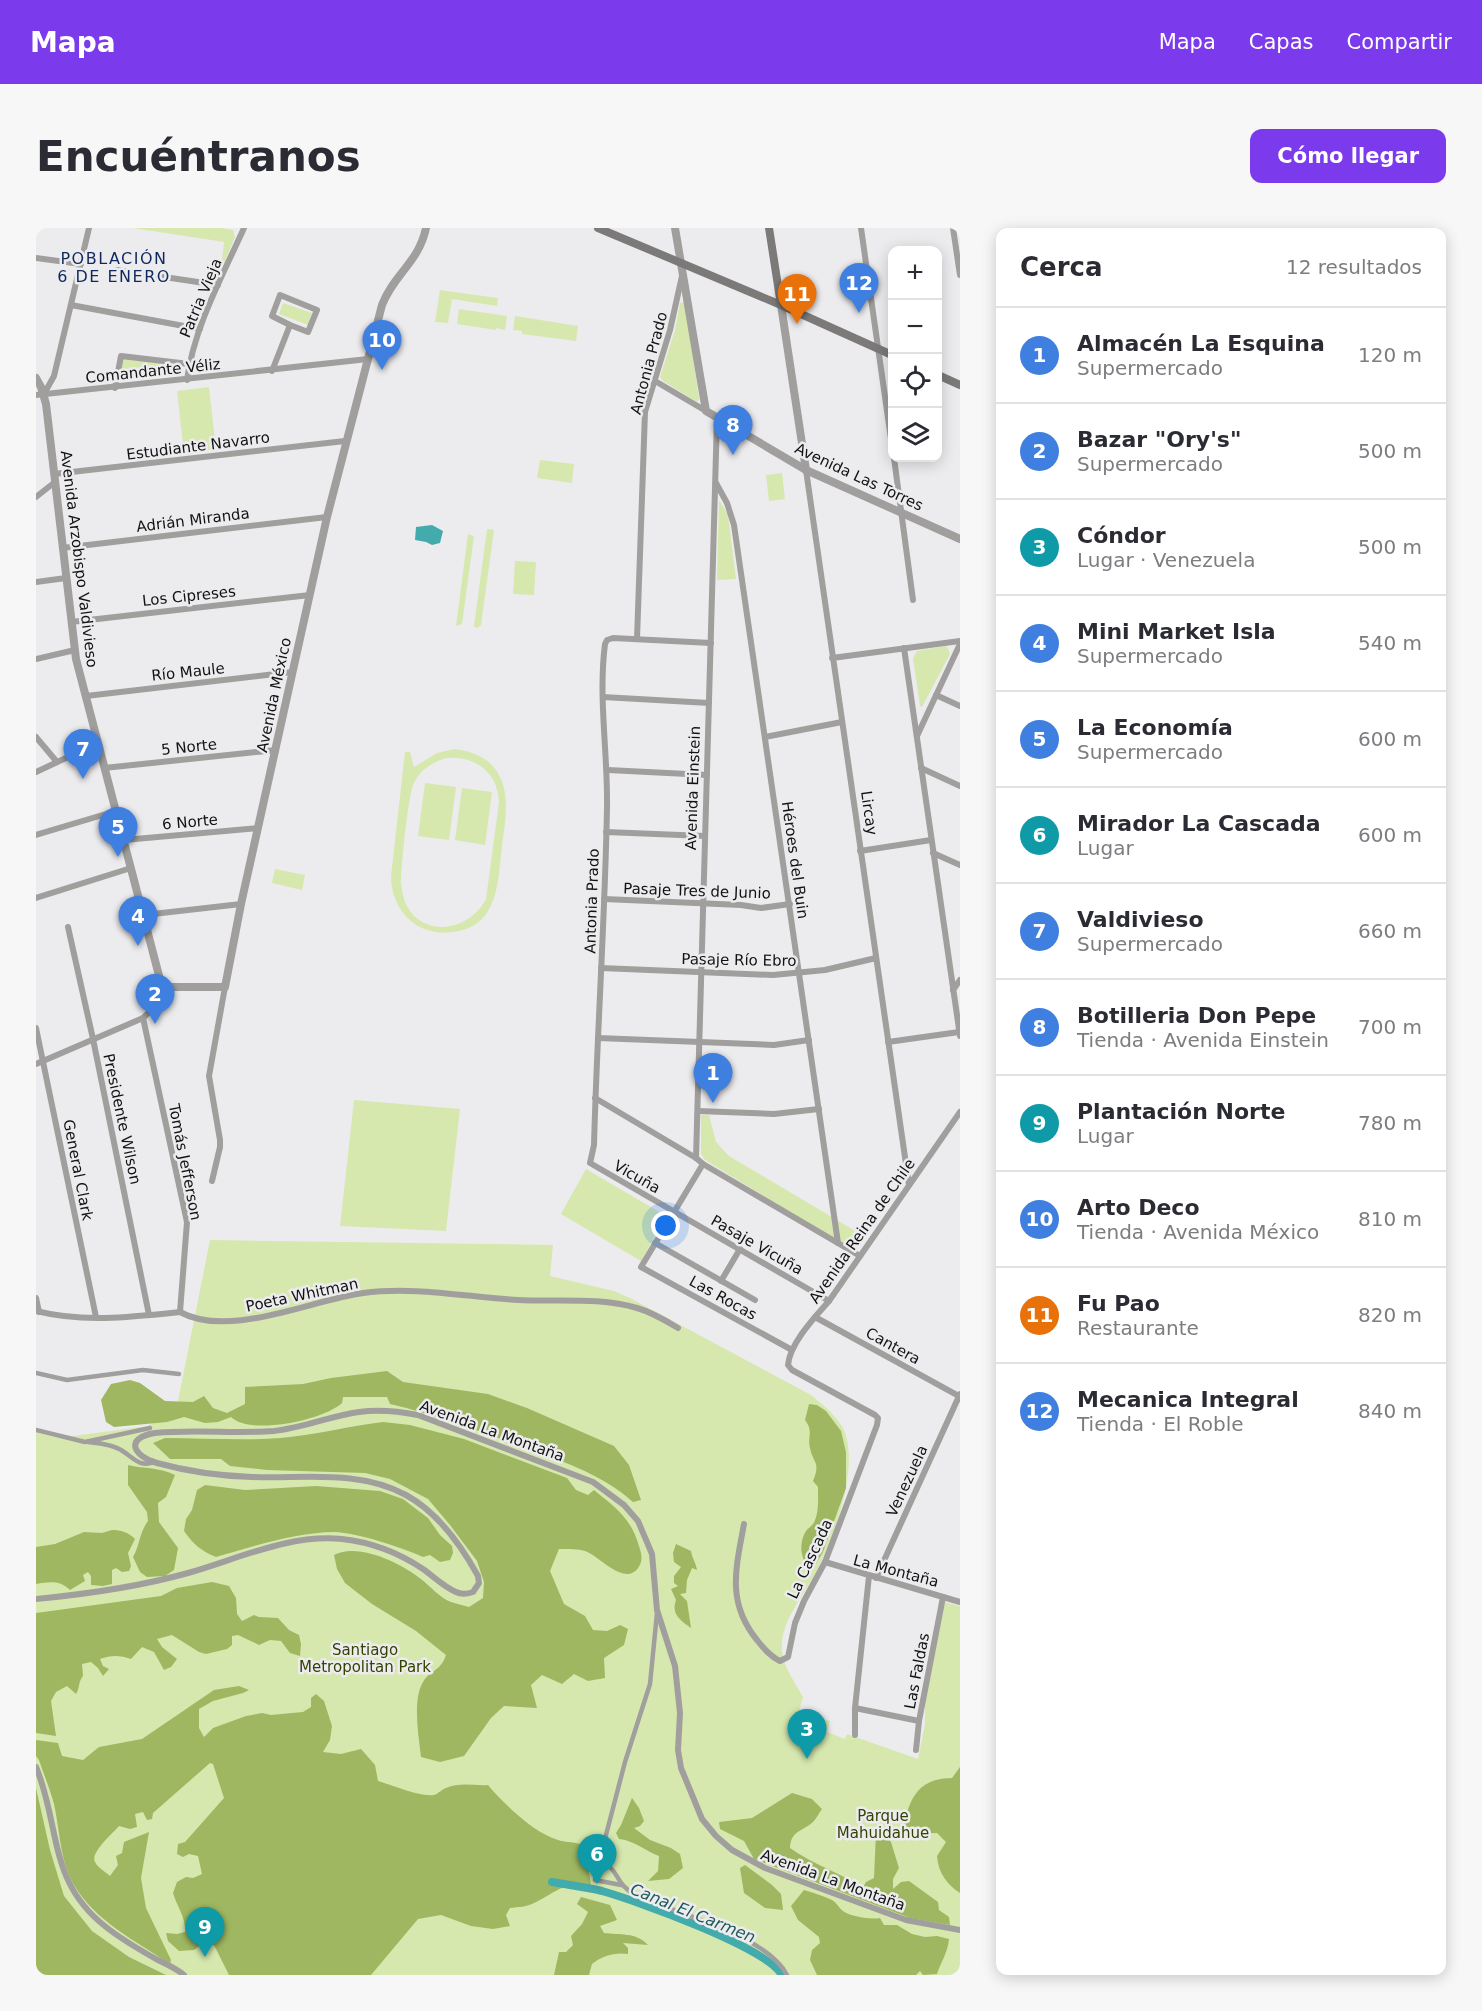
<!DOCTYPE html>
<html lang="es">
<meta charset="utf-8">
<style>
:root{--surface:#fff;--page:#f7f7f7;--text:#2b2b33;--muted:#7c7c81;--line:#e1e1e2;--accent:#7c3aed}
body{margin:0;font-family:"DejaVu Sans",sans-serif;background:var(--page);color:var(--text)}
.controls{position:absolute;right:18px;top:18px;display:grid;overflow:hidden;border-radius:12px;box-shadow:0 3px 15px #0003}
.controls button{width:54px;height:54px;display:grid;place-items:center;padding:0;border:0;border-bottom:2px solid var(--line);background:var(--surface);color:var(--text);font:30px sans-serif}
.you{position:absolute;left:630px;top:998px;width:21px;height:21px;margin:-15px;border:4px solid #fff;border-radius:50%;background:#1a73e8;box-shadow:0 0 0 9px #1a73e833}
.badge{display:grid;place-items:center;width:39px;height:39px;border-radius:50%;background:var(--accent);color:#fff;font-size:20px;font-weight:700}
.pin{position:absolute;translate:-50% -50px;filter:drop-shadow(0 2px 3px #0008)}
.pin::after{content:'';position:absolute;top:32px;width:21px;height:18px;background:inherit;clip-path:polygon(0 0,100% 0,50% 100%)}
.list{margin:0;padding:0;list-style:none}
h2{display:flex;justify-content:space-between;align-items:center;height:78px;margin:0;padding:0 24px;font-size:26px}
h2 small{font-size:20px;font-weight:400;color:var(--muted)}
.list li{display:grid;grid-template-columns:39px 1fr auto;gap:18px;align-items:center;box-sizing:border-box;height:96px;padding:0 24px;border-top:2px solid var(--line)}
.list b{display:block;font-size:22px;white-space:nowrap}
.list p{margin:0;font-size:20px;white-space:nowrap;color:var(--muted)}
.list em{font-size:20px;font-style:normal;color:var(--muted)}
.icon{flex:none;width:33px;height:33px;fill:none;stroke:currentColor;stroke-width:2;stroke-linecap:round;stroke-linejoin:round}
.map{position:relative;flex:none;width:924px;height:1747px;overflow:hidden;border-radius:12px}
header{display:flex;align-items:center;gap:36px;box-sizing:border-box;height:84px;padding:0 30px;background:var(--accent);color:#fff}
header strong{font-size:28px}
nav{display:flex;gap:33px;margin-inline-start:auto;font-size:21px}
.intro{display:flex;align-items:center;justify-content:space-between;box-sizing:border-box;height:144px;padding:0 36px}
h1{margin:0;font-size:42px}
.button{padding:15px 27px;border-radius:12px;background:var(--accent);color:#fff;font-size:21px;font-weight:700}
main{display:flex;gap:36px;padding:0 36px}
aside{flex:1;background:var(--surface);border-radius:12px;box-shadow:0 3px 15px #0003}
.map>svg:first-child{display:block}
.green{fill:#d6e8ae;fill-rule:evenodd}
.forest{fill:#9fb760}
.water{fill:#44abad}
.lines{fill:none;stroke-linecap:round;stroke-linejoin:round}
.canal{stroke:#44abad;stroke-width:8}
.pedestrian{stroke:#a09f9e;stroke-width:4.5}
.minor{stroke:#a09f9e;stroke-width:6}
.tertiary{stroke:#a09f9e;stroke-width:8}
.secondary{stroke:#7c7979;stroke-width:8}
.labels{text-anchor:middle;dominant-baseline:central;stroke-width:5;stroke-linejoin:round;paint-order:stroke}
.street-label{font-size:15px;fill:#121213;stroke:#ececef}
.park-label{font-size:15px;fill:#344200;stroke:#ececef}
.neighbourhood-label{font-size:16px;letter-spacing:1.5px;fill:#10285d;stroke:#ececef}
.water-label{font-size:16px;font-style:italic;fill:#20595a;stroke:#ececef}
</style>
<header>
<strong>Mapa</strong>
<nav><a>Mapa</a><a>Capas</a><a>Compartir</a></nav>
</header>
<div class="intro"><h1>Encuéntranos</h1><a class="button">Cómo llegar</a></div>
<main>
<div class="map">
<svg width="924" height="1747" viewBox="0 0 924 1747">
<rect width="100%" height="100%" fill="#ececef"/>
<g class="green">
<polygon points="97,0 185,0 197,2 199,9 185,42 188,14"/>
<polygon points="404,62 462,70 461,78 416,71 412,95 399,94"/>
<polygon points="647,74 649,75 663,171 661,174 627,153 624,149 639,102 644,75"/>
<polygon points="247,75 276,85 272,97 243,86"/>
<polygon points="423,81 471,88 469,102 460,100 460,102 421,96"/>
<polygon points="479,88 542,98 540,113 486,106 486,103 477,102"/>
<polygon points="87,131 146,138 144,145 82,152"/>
<polygon points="173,159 180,221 148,225 141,163"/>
<polygon points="504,232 538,236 536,255 501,250"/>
<polygon points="746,245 749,271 733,273 730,247"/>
<polygon points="683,272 692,287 700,351 681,352"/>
<polygon points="451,301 458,302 445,397 441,400 438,398"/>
<polygon points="432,306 438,308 426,396 420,398"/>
<polygon points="479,333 500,334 498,367 477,366"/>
<polygon points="909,418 912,420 914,426 886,479 884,478 877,430 881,423"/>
<path d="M419 521C437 523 456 531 464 549 474 569 469 596 466 617 462 653 463 699 417 704 405 706 393 704 382 698 364 687 355 668 355 648L369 524H374L378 539 401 525ZM410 530C438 527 462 544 463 574L450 671C433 704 385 711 369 674 367 668 366 662 365 656 365 640 372 567 378 555 384 542 397 534 410 530Z"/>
<polygon points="389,555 420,559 413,612 382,608"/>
<polygon points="426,560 456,564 449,617 419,612"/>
<polygon points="239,641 269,647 266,662 236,655"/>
<polygon points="318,872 424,881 410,1003 304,998"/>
<polygon points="665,887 673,887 680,914 693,928 821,1004 816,1022 669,932 665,926"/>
<polygon points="550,941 630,988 605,1033 525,986"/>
<path d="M174 1012 517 1017 514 1048 578 1063 594 1070 775 1167C786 1176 800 1187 807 1200 826 1239 795 1318 775 1353 762 1375 744 1397 746 1423 747 1438 760 1456 767 1469L763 1484 794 1493 791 1504 809 1511 811 1506 882 1531 889 1496V1476L908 1374 924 1378V1747H0V1204L22 1210 112 1198 141 1178Z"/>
</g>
<g class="forest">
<path d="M351 1143 367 1154 452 1166 491 1180 578 1218 593 1237 605 1272 597 1274C565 1245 522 1232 482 1217 440 1202 398 1186 354 1176L351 1169H307L306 1175C288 1192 214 1208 195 1189L182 1194 169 1195 148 1189 131 1194 78 1199 70 1194 65 1172 75 1156 94 1152 104 1155 129 1173 157 1174 168 1168 177 1180 191 1185 209 1176V1159L267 1156 295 1150Z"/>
<path d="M773 1176 781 1177 790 1183 805 1203 810 1224V1260L787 1324 778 1339H772C764 1329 763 1314 770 1303 773 1299 778 1297 779 1292 783 1283 782 1269 782 1259L777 1253C785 1233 777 1236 774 1220 771 1208 778 1204 769 1192Z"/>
<path d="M347 1194 374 1197 428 1211 531 1250 540 1262 552 1267 558 1262C580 1280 595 1290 603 1318 606 1327 607 1333 602 1340 590 1357 567 1333 555 1326 546 1320 534 1321 523 1321L514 1343 528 1376 549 1388 557 1402 571 1403 584 1397 592 1401 588 1417 568 1430 569 1450 552 1453 538 1446 526 1456 506 1447 495 1457 501 1480 468 1478 455 1490 428 1528 404 1534 385 1529C383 1510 376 1472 387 1454 394 1442 405 1443 410 1427L380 1403 336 1376 309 1355 301 1341 298 1327C322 1314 365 1335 385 1351 394 1358 404 1370 415 1374 420 1376 427 1377 433 1379L447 1370 448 1354 441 1333 414 1297 392 1271 354 1251 329 1245 231 1242 194 1238 185 1231H134L117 1215 129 1210C167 1210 207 1213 245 1210 279 1207 313 1198 347 1194Z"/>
<path d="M92 1237C108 1241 124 1239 139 1247L130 1269 122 1275 123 1294 142 1320 138 1342 129 1348 111 1349 104 1344 97 1329C104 1317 103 1305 112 1293L111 1284 92 1257Z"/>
<path d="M169 1257 209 1262 280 1258 344 1263 367 1271 392 1290 404 1307 416 1318 417 1325 414 1332 404 1334 394 1327 387 1329C364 1319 323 1305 298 1304 262 1304 214 1319 180 1329 165 1323 157 1316 148 1303L150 1291 156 1282 161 1262Z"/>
<path d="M76 1302C85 1302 92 1304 99 1311L92 1325 95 1338 93 1343 86 1344 80 1340 76 1342V1356L67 1358 55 1357V1348L52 1344 47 1347 49 1353 34 1362C23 1352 14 1354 0 1356V1319L19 1316 48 1304 66 1305Z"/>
<path d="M640 1316 655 1323C656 1330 660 1335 661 1342L656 1340 651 1352 650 1365 644 1366 651 1373 655 1400C644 1392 635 1386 640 1372L635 1361 642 1358 638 1355V1348L645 1339 638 1334 637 1325Z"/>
<path d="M176 1354 193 1358 200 1370 201 1386 206 1393 218 1387 223 1389 242 1390 253 1402 263 1407 265 1416 264 1428 254 1425 245 1413 234 1412 223 1417 202 1407 196 1408V1417L191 1421 170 1426 163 1424 136 1407 121 1411 126 1419 141 1431 135 1439 128 1442 118 1424 106 1419 95 1431C84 1427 75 1427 64 1431L67 1438 73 1441 67 1448 62 1440 55 1434 46 1436 47 1448C42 1454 44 1460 40 1466L31 1458 20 1464 15 1473 20 1508 0 1505V1385L125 1368 141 1360Z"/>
<path d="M203 1458 213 1462 207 1465 177 1473 163 1481V1500L168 1509 177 1500 210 1488 226 1485 235 1487 267 1484 275 1479V1470L280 1466 288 1473 296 1498 294 1512 287 1524 305 1526 325 1521 339 1537 342 1553C356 1557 384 1569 398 1567 402 1566 406 1561 410 1560 424 1554 438 1558 452 1557 468 1576 498 1605 522 1612 531 1615 539 1613 549 1618L555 1657C529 1652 519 1665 498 1675 491 1679 482 1679 474 1680L470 1687 474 1698 457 1701 435 1698 405 1687 382 1691 335 1747H193L178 1717 167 1715 158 1722 143 1723 132 1713 130 1705 141 1706 149 1704C150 1689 141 1679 137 1665L141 1654 150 1649 157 1650 166 1646 162 1628 153 1626 147 1629 141 1626 142 1616 149 1614 188 1570 177 1536 174 1535 117 1585 116 1591 111 1592 107 1584 99 1586 101 1599 94 1601 83 1598C76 1606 54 1625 59 1634 62 1640 70 1644 74 1648L82 1637 80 1628 86 1625 88 1614 113 1604 105 1650 110 1680 135 1732 134 1736C100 1713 59 1693 38 1657 24 1633 24 1603 18 1576 14 1561 8 1547 3 1532L0 1528V1512L22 1515 26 1528 47 1532 63 1519 106 1511 178 1462Z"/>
<path d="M924 1525V1665C911 1657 902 1644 901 1628L910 1614 901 1605 866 1606C872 1575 879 1550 916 1550L924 1539Z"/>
<polygon points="0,1560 14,1622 28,1668 56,1703 93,1729 130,1747 0,1747"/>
<path d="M756 1565 776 1571 786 1581C783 1585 780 1591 777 1594 766 1604 755 1602 754 1620 777 1636 803 1645 827 1659L830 1654 838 1650 840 1604 849 1606 855 1614 863 1640 857 1651V1661L865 1654 873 1653 902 1674 903 1682 913 1689 914 1697 874 1690 718 1631 708 1613 684 1601 683 1594 716 1590Z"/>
<path d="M596 1570 603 1580 608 1593 604 1598 598 1600 614 1612 635 1620 644 1626 647 1640 633 1651 612 1653 622 1643 623 1628C610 1623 597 1612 583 1611L580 1605 585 1597Z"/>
<polygon points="709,1637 736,1657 745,1666 747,1682 729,1680 708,1665 704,1640"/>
<path d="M768 1662C778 1665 788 1668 796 1672 801 1675 803 1680 807 1683 813 1688 835 1692 844 1690L848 1697H861L876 1706 889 1709 901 1708 913 1711C912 1724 905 1734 901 1746L887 1747 884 1743 880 1747H781L774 1732 776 1722 784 1715 783 1709 762 1692 755 1678Z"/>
<path d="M545 1669 574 1677 581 1692 564 1698 568 1705C584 1707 600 1704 612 1717L587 1715 592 1720V1726C579 1724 566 1728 556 1736L553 1747H518L523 1724H530L537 1717 535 1708 546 1696 552 1684 541 1676Z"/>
</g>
<polygon class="water" points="396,297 407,303 404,315 396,317 390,314 379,312 380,299"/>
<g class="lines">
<path class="canal" d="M516 1654C532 1657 550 1659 566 1663 601 1673 730 1719 746 1747"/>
<g class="pedestrian">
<polyline points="0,1145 31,1152 107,1142 143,1146"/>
<polyline points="0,1202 49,1214 114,1200"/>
<path d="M52 1214C62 1215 76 1216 85 1222 97 1229 103 1240 118 1234"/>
<path d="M621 1385 614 1456 589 1534 564 1630C567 1633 571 1636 574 1639 584 1649 582 1657 598 1666 637 1685 730 1706 751 1747"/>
<polyline points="564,1630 559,1652 585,1657"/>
</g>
<g class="minor">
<polyline points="825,0 856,218"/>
<polyline points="917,0 924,47"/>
<polyline points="0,30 45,36"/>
<polyline points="81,42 182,57"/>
<polyline points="35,77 164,101"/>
<polyline points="236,143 254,97 272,104 281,82 244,67 236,88 254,97"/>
<path d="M151 152C158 99 186 49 208 0"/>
<polyline points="619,153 670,183"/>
<polyline points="79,160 85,128 153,136"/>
<polyline points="8,166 18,148 53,0"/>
<polyline points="0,167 332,131"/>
<polyline points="858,230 877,372"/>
<polyline points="770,242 873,957"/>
<polyline points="18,246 309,213"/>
<polyline points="680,255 691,275 698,297 802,1015"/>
<polyline points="0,269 19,254"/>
<polyline points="26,320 291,289"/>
<polyline points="0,354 30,350"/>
<polyline points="35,394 274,367"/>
<polyline points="601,411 609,184 634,102 646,48"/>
<path d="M675 415 577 410 571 412 569 416C562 470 572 525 571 580 569 692 561 804 558 917L554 935 793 1073"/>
<polyline points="868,420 924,808"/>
<polyline points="796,430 924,413"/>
<polyline points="0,431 39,422"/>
<polyline points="900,467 924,478"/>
<polyline points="50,468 256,444"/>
<polyline points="567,469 673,475"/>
<polyline points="881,508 924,416"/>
<polyline points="0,509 21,534"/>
<polyline points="729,509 806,494"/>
<polyline points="68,540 240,522"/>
<polyline points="885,540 924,558"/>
<polyline points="572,542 671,547"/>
<polyline points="0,544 62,515"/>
<polyline points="570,604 669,608"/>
<polyline points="0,607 80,583"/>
<polyline points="88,612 222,600"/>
<polyline points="824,623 895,612"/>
<polyline points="897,625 924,637"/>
<polyline points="0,670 95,640"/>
<polyline points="568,671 705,677 725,680 754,676"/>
<polyline points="108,687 205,676"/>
<polyline points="32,699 57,811 113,1087"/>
<polyline points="565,740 737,747 789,742 840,730"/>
<polyline points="917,762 924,752"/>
<polyline points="107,790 151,994 144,1084"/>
<polyline points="0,800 60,1089"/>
<polyline points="562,810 738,817 773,812"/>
<polyline points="852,814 923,804"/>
<polyline points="0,836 107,790 123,775 126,759"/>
<polyline points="559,870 660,930 667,936 824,1028"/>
<polyline points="662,883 738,886 783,881"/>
<polyline points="660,930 681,190"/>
<polyline points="667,936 605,1039 756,1122"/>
<polyline points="176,953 184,919 184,912 173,848 189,759"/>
<polyline points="619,1015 719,1072"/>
<polyline points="685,1053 704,1021"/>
<polyline points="0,1070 3,1084"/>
<path d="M0 1083C46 1095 97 1089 144 1084 193 1111 275 1072 327 1065 378 1058 431 1069 482 1072 521 1074 564 1069 601 1080 615 1084 629 1092 642 1100"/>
<polyline points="779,1089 923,1168"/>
<path d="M708 1296C700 1340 690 1374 721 1412 728 1421 734 1428 744 1433L752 1429 759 1395 768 1373 789 1334 841 1197 842 1190 839 1187 756 1142 752 1137C754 1115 779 1089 793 1073L924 884"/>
<polyline points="789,1334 924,1374"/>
<polyline points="840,1350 924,1166"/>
<path d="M0 1371C52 1366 102 1359 152 1345 202 1331 252 1306 306 1311 334 1314 363 1325 387 1341 397 1348 408 1359 420 1364 426 1367 431 1366 437 1364L443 1355 442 1348C425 1317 401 1284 370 1267 323 1241 267 1251 216 1249 187 1248 150 1243 121 1235 97 1228 88 1210 119 1205 158 1201 199 1206 238 1203 267 1200 294 1188 323 1184 343 1181 362 1183 382 1187L557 1254 588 1277 602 1293 616 1326 621 1382 639 1438 644 1485 642 1522 645 1540 666 1591 680 1608 696 1622 729 1640 870 1692 924 1702"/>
<polyline points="819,1480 883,1493"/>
<polyline points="819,1507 819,1480 833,1348"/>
<polyline points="880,1522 883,1493 907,1369"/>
<path d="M0 1539C25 1599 11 1653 70 1699 85 1711 104 1722 120 1731 130 1736 140 1740 148 1747"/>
</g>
<g class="tertiary">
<polyline points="639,0 670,183 770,242 924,311"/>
<polyline points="745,77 770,242"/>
<path d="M0 150 5 159 10 176 40 431 126 759H189L205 676 291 289 346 77C358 46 383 34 390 0"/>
</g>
<g class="secondary">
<polyline points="562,0 745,77 856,127"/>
<polyline points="733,0 745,77"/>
<polyline points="902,147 924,157"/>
</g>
</g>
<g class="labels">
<g class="street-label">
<text transform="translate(165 70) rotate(-67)">Patria Vieja</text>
<text transform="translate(613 135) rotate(-75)">Antonia Prado</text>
<text transform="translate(117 143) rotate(-6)">Comandante Véliz</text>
<text transform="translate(162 218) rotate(-7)">Estudiante Navarro</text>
<text transform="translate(823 249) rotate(25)">Avenida Las Torres</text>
<text transform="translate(157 292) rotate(-7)">Adrián Miranda</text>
<text transform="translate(43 331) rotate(83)">Avenida Arzobispo Valdivieso</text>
<text transform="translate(153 368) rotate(-6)">Los Cipreses</text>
<text transform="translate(152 444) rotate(-6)">Río Maule</text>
<text transform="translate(238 467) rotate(-78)">Avenida México</text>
<text transform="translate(153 519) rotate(-6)">5 Norte</text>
<text transform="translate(657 560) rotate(-88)">Avenida Einstein</text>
<text transform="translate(833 585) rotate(82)">Lircay</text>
<text transform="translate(154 594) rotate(-5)">6 Norte</text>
<text transform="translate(759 632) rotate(82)">Héroes del Buin</text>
<text transform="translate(661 663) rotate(2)">Pasaje Tres de Junio</text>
<text transform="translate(556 673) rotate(-88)">Antonia Prado</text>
<text transform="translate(703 732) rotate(1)">Pasaje Río Ebro</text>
<text transform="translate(86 891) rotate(78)">Presidente Wilson</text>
<text transform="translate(149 934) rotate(79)">Tomás Jefferson</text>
<text transform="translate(42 942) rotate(79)">General Clark</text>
<text transform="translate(601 949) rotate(30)">Vicuña</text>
<text transform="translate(826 1003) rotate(-55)">Avenida Reina de Chile</text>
<text transform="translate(721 1017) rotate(30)">Pasaje Vicuña</text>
<text transform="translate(266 1067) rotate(-12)">Poeta Whitman</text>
<text transform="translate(687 1070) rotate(29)">Las Rocas</text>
<text transform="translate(857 1118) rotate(29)">Cantera</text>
<text transform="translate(456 1203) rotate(20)">Avenida La Montaña</text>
<text transform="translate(871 1253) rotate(-65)">Venezuela</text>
<text transform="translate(774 1331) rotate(-65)">La Cascada</text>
<text transform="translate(860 1343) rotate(15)">La Montaña</text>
<text transform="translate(881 1443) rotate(-79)">Las Faldas</text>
<text transform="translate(797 1652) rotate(20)">Avenida La Montaña</text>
</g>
<g class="park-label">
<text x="329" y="1422">Santiago<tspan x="329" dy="17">Metropolitan Park</tspan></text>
<text x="847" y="1588">Parque<tspan x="847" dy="17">Mahuidahue</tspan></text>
</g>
<g class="neighbourhood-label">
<text x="78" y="30">POBLACIÓN<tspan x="78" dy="18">6 DE ENERO</tspan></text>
</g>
<g class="water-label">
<text transform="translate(657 1685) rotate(22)">Canal El Carmen</text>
</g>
</g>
</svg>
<div class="controls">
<button>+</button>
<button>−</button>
<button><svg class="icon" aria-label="locate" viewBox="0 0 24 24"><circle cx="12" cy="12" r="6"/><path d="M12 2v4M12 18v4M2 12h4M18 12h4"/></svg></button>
<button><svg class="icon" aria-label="layers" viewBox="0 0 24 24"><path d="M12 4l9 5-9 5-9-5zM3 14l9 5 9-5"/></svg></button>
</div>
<div class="you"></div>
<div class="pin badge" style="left:677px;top:875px;background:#3f7fe0">1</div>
<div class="pin badge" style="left:119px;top:796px;background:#3f7fe0">2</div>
<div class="pin badge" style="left:771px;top:1531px;background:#0f9aa8">3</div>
<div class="pin badge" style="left:102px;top:718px;background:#3f7fe0">4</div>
<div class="pin badge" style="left:82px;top:629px;background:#3f7fe0">5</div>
<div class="pin badge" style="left:561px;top:1656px;background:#0f9aa8">6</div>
<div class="pin badge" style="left:47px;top:551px;background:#3f7fe0">7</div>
<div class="pin badge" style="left:697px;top:227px;background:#3f7fe0">8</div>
<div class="pin badge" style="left:169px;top:1729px;background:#0f9aa8">9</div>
<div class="pin badge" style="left:346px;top:142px;background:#3f7fe0">10</div>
<div class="pin badge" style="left:761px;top:96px;background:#e8710a">11</div>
<div class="pin badge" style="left:823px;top:85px;background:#3f7fe0">12</div>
</div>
<aside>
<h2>Cerca<small>12 resultados</small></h2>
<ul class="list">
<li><span class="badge" style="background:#3f7fe0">1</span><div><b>Almacén La Esquina</b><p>Supermercado</p></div><em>120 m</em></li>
<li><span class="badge" style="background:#3f7fe0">2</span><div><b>Bazar &quot;Ory's&quot;</b><p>Supermercado</p></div><em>500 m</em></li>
<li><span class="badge" style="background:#0f9aa8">3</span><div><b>Cóndor</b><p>Lugar · Venezuela</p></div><em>500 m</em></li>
<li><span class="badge" style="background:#3f7fe0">4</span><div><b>Mini Market Isla</b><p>Supermercado</p></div><em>540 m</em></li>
<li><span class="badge" style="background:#3f7fe0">5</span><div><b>La Economía</b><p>Supermercado</p></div><em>600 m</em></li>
<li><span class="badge" style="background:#0f9aa8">6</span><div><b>Mirador La Cascada</b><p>Lugar</p></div><em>600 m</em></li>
<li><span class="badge" style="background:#3f7fe0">7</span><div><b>Valdivieso</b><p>Supermercado</p></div><em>660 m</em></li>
<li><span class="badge" style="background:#3f7fe0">8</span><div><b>Botilleria Don Pepe</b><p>Tienda · Avenida Einstein</p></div><em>700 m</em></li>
<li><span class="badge" style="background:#0f9aa8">9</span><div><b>Plantación Norte</b><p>Lugar</p></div><em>780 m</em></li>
<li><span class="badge" style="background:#3f7fe0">10</span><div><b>Arto Deco</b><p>Tienda · Avenida México</p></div><em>810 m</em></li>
<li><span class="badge" style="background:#e8710a">11</span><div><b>Fu Pao</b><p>Restaurante</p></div><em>820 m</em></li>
<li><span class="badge" style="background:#3f7fe0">12</span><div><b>Mecanica Integral</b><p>Tienda · El Roble</p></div><em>840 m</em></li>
</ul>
</aside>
</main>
